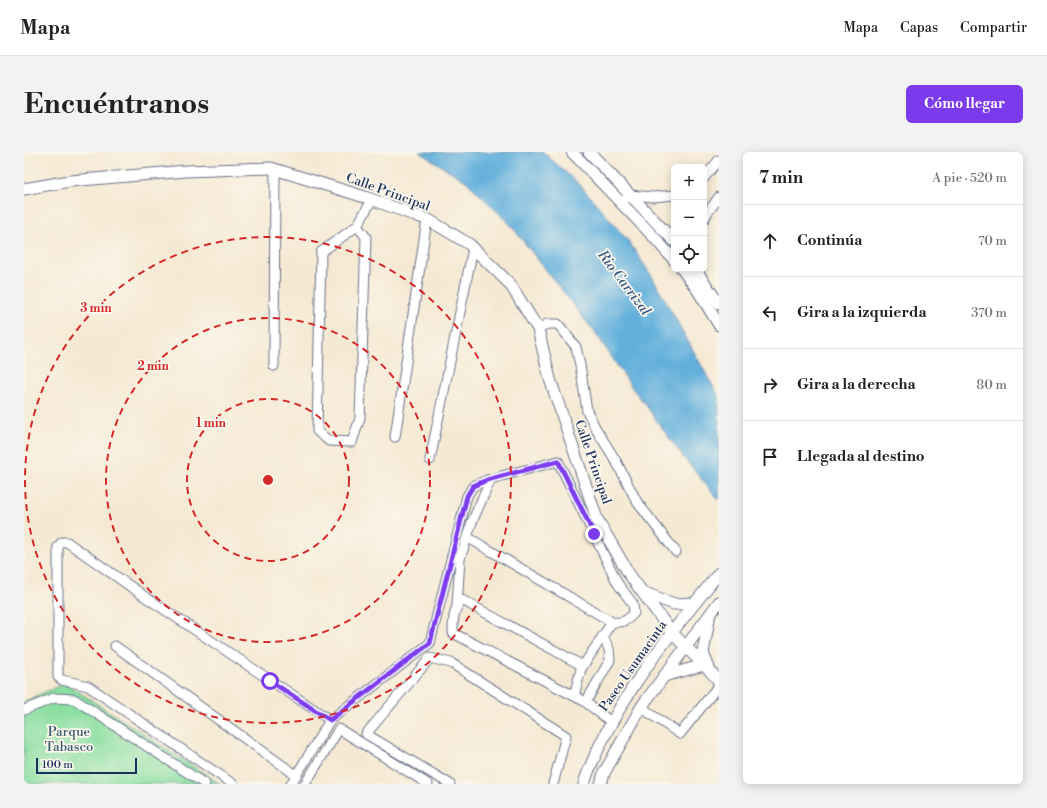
<!DOCTYPE html>
<html lang="es">
<meta charset="utf-8">
<style>
:root{--surface:#fff;--page:#f2f2f2;--text:#222;--muted:#767676;--line:#e0e0e0;--accent:#7c3aed}
body{margin:0;font-family:"Libre Bodoni",serif;background:var(--page);color:var(--text)}
.controls{position:absolute;right:12px;top:12px;display:grid;overflow:hidden;border-radius:6px;box-shadow:0 2px 10px #0003}
.controls button{width:36px;height:36px;display:grid;place-items:center;padding:0;border:0;border-bottom:1px solid var(--line);background:var(--surface);color:var(--text);font:20px sans-serif}
.scale{position:absolute;left:12px;bottom:10px;width:101px;box-sizing:border-box;padding-left:4px;border:2px solid #1b2f5e;border-top:0;font-size:11px;line-height:14px;white-space:nowrap;color:#1b2f5e;-webkit-text-stroke:3px #fbf7ec;paint-order:stroke}
.stop{position:absolute;width:12px;height:12px;margin:-9px;border:3px solid #7c3aed;border-radius:50%;background:#fff}
.stop.end{background:#7c3aed;border-color:#fff;box-shadow:0 1px 4px #0008}
.list{margin:0;padding:0;list-style:none}
h2{display:flex;justify-content:space-between;align-items:center;height:52px;margin:0;padding:0 16px;font-size:17px}
h2 small{font-size:13px;font-weight:400;color:var(--muted)}
.list li{display:grid;grid-template-columns:26px 1fr auto;gap:12px;align-items:center;box-sizing:border-box;height:72px;padding:0 16px;border-top:1px solid var(--line)}
.list b{display:block;font-size:15px;white-space:nowrap}
.list em{font-size:13px;font-style:normal;color:var(--muted)}
.icon{flex:none;width:22px;height:22px;fill:none;stroke:currentColor;stroke-width:2;stroke-linecap:round;stroke-linejoin:round}
.map{position:relative;flex:none;width:695px;height:632px;overflow:hidden;border-radius:6px}
header{display:flex;align-items:center;gap:24px;box-sizing:border-box;height:56px;padding:0 20px;background:var(--surface);border-bottom:1px solid var(--line)}
header strong{font-size:19px}
nav{display:flex;gap:22px;margin-inline-start:auto;font-size:14px}
.intro{display:flex;align-items:center;justify-content:space-between;box-sizing:border-box;height:96px;padding:0 24px}
h1{margin:0;font-size:28px}
.button{padding:10px 18px;border-radius:6px;background:var(--accent);color:#fff;font-size:14px;font-weight:700}
main{display:flex;gap:24px;padding:0 24px}
aside{flex:1;background:var(--surface);border-radius:6px;box-shadow:0 2px 10px #0003}
.map>svg:first-child{display:block}
.green{fill:#8bdfa1;stroke:#538780}
.water{fill:#63b0dc;stroke:#3f709d}
.lines{fill:none;stroke-linecap:round;stroke-linejoin:round}
.minor-casing{stroke:#677087;stroke-width:11}
.major-casing{stroke:#677087;stroke-width:13}
.minor{stroke:#fff;stroke-width:9}
.major{stroke:#fff;stroke-width:11}
.route{stroke:#7c3aed;stroke-width:5}
.ring{fill:none;stroke:#d62828;stroke-width:2;stroke-dasharray:7 5}
.labels{text-anchor:middle;dominant-baseline:central;stroke-width:3.5;stroke-linejoin:round;paint-order:stroke}
.street-label{font-size:13px;fill:#1b2f5e;stroke:#fbf7ec}
.park-label{font-size:13px;fill:#375b6f;stroke:#fbf7ec}
.water-label{font-size:14px;font-style:italic;fill:#315684;stroke:#fbf7ec}
.centre{fill:#d62828;stroke:#fbf7ec;stroke-width:2}
.ring-label{font-size:12px;text-anchor:middle;font-weight:bold;fill:#d62828;stroke:#fbf7ec;stroke-width:3.5;stroke-linejoin:round;paint-order:stroke}
</style>
<header>
<strong>Mapa</strong>
<nav><a>Mapa</a><a>Capas</a><a>Compartir</a></nav>
</header>
<div class="intro"><h1>Encuéntranos</h1><a class="button">Cómo llegar</a></div>
<main>
<div class="map">
<svg width="695" height="632" viewBox="0 0 695 632">
<rect width="100%" height="100%" fill="#fbf7ec"/>
<filter id="ink" filterUnits="userSpaceOnUse"><feTurbulence type="fractalNoise" baseFrequency=".025" numOctaves="2"/><feDisplacementMap in="SourceGraphic" scale="8" xChannelSelector="R" yChannelSelector="G"/><feConvolveMatrix kernelMatrix="1 2 1 2 8 2 1 2 1" color-interpolation-filters="sRGB"/></filter>
<filter id="wash" filterUnits="userSpaceOnUse"><feTurbulence type="fractalNoise" baseFrequency=".012" numOctaves="4" result="noise"/><feDisplacementMap in="SourceGraphic" scale="16" xChannelSelector="R" yChannelSelector="G"/><feGaussianBlur stdDeviation="0.9" result="paint"/><feColorMatrix in="noise" values="0 0 0 0 0 0 0 0 0 0 0 0 0 0 0 0 0 1.4 0 .05"/><feComposite in="paint" operator="in"/></filter>
<g filter="url(#wash)">
<rect width="100%" height="100%" fill="#f5e9d3"/>
<polygon class="green" points="41,531 196,632 0,632 0,550"/>
<polygon class="water" points="395,0 519,0 556,33 605,90 629,126 695,245 695,348 660,306 632,268 622,253 609,237 573,183 485,71 442,29"/>
</g>
<g filter="url(#ink)">
<g class="lines">
<g class="minor-casing">
<g id="minor">
<polyline points="680,26 695,8"/>
<polyline points="597,51 606,43 629,45 650,43"/>
<polyline points="680,67 684,60 695,45"/>
<polyline points="333,74 342,85 336,266 328,290 305,289 293,279 297,100 333,74 348,48"/>
<polyline points="514,177 523,172 534,172 552,195 556,213 563,259 572,277 592,309 613,350 652,400"/>
<polyline points="250,214 251,17"/>
<polyline points="371,285 403,67"/>
<polyline points="406,308 449,96"/>
<polyline points="433,453 436,407 448,370 467,327"/>
<polyline points="91,494 272,623"/>
<path d="M559 514 438 448C429 457 429 469 429 481L560 549 587 570"/>
<polyline points="550,544 557,517 588,470"/>
<polyline points="562,550 586,508 585,497 579,484"/>
<polyline points="618,554 625,561 656,582 695,533"/>
<polyline points="0,558 30,546 50,547 181,632"/>
<polyline points="209,632 64,534 38,528 34,525 34,395 38,390 43,390 123,446 306,568"/>
<path d="M267 632 306 568 406 491 443 344 449 334 463 328 534 309 594 432 609 452 610 461C603 469 598 471 588 470L443 385"/>
<polyline points="281,632 315,577 404,632"/>
<polyline points="426,632 342,582 406,506 427,511 542,584 529,632"/>
</g>
</g>
<g class="major-casing">
<g id="major">
<polyline points="548,0 629,84 650,108"/>
<polyline points="565,0 650,89"/>
<polyline points="0,37 46,29 162,19 247,16 344,46 393,64 403,67 445,92 486,132 514,177 526,227 573,367 605,422 648,481 686,519 695,529"/>
<polyline points="658,117 673,137 695,173"/>
<polyline points="671,117 695,152"/>
<polyline points="618,440 650,452 671,451"/>
<polyline points="685,467 679,501 685,516"/>
<polyline points="640,524 680,513"/>
<path d="M560 632C564 618 570 606 576 593 606 530 652 475 695 421"/>
<polyline points="577,632 580,621 618,554 695,450"/>
</g>
</g>
<use href="#minor" class="minor"/>
<use href="#major" class="major"/>
</g>
</g>
<g class="lines" filter="url(#ink)">
<polyline class="route" points="246,529 306,568 406,491 443,344 449,334 463,328 534,309 570,382"/>
</g>
<g class="ring">
<circle cx="244" cy="328" r="81"/>
<circle cx="244" cy="328" r="162"/>
<circle cx="244" cy="328" r="243"/>
</g>
<g class="labels">
<g class="street-label">
<text transform="translate(364 40) rotate(20)">Calle Principal</text>
<text transform="translate(569 310) rotate(71)">Calle Principal</text>
<text transform="translate(609 514) rotate(-55)">Paseo Usumacinta</text>
</g>
<g class="park-label">
<text x="45" y="580">Parque<tspan x="45" dy="15">Tabasco</tspan></text>
</g>
<g class="water-label">
<text transform="translate(600 131) rotate(53)">Rio Carrizal</text>
</g>
</g>
<circle cx="244" cy="328" r="6" class="centre"/>
<g class="ring-label">
<text x="72" y="160">3 min</text>
<text x="129" y="218">2 min</text>
<text x="187" y="275">1 min</text>
</g>
</svg>
<div class="controls">
<button>+</button>
<button>−</button>
<button><svg class="icon" aria-label="locate" viewBox="0 0 24 24"><circle cx="12" cy="12" r="6"/><path d="M12 2v4M12 18v4M2 12h4M18 12h4"/></svg></button>
</div>
<div class="scale">100 m</div>
<div class="stop" style="left:246px;top:529px"></div>
<div class="stop end" style="left:570px;top:382px"></div>
</div>
<aside>
<h2>7 min<small>A pie · 520 m</small></h2>
<ul class="list">
<li><svg class="icon" aria-label="ahead" viewBox="0 0 24 24"><path d="M12 20V5M6 11l6-6 6 6"/></svg><div><b>Continúa</b></div><em>70 m</em></li>
<li><svg class="icon" aria-label="left" viewBox="0 0 24 24"><path d="M17 20v-9H6M10 6l-5 5 5 5"/></svg><div><b>Gira a la izquierda</b></div><em>370 m</em></li>
<li><svg class="icon" aria-label="right" viewBox="0 0 24 24"><path d="M7 20v-9h11M14 6l5 5-5 5"/></svg><div><b>Gira a la derecha</b></div><em>80 m</em></li>
<li><svg class="icon" aria-label="arrive" viewBox="0 0 24 24"><path d="M6 21V4h12l-3 4 3 4H6"/></svg><div><b>Llegada al destino</b></div></li>
</ul>
</aside>
</main>
